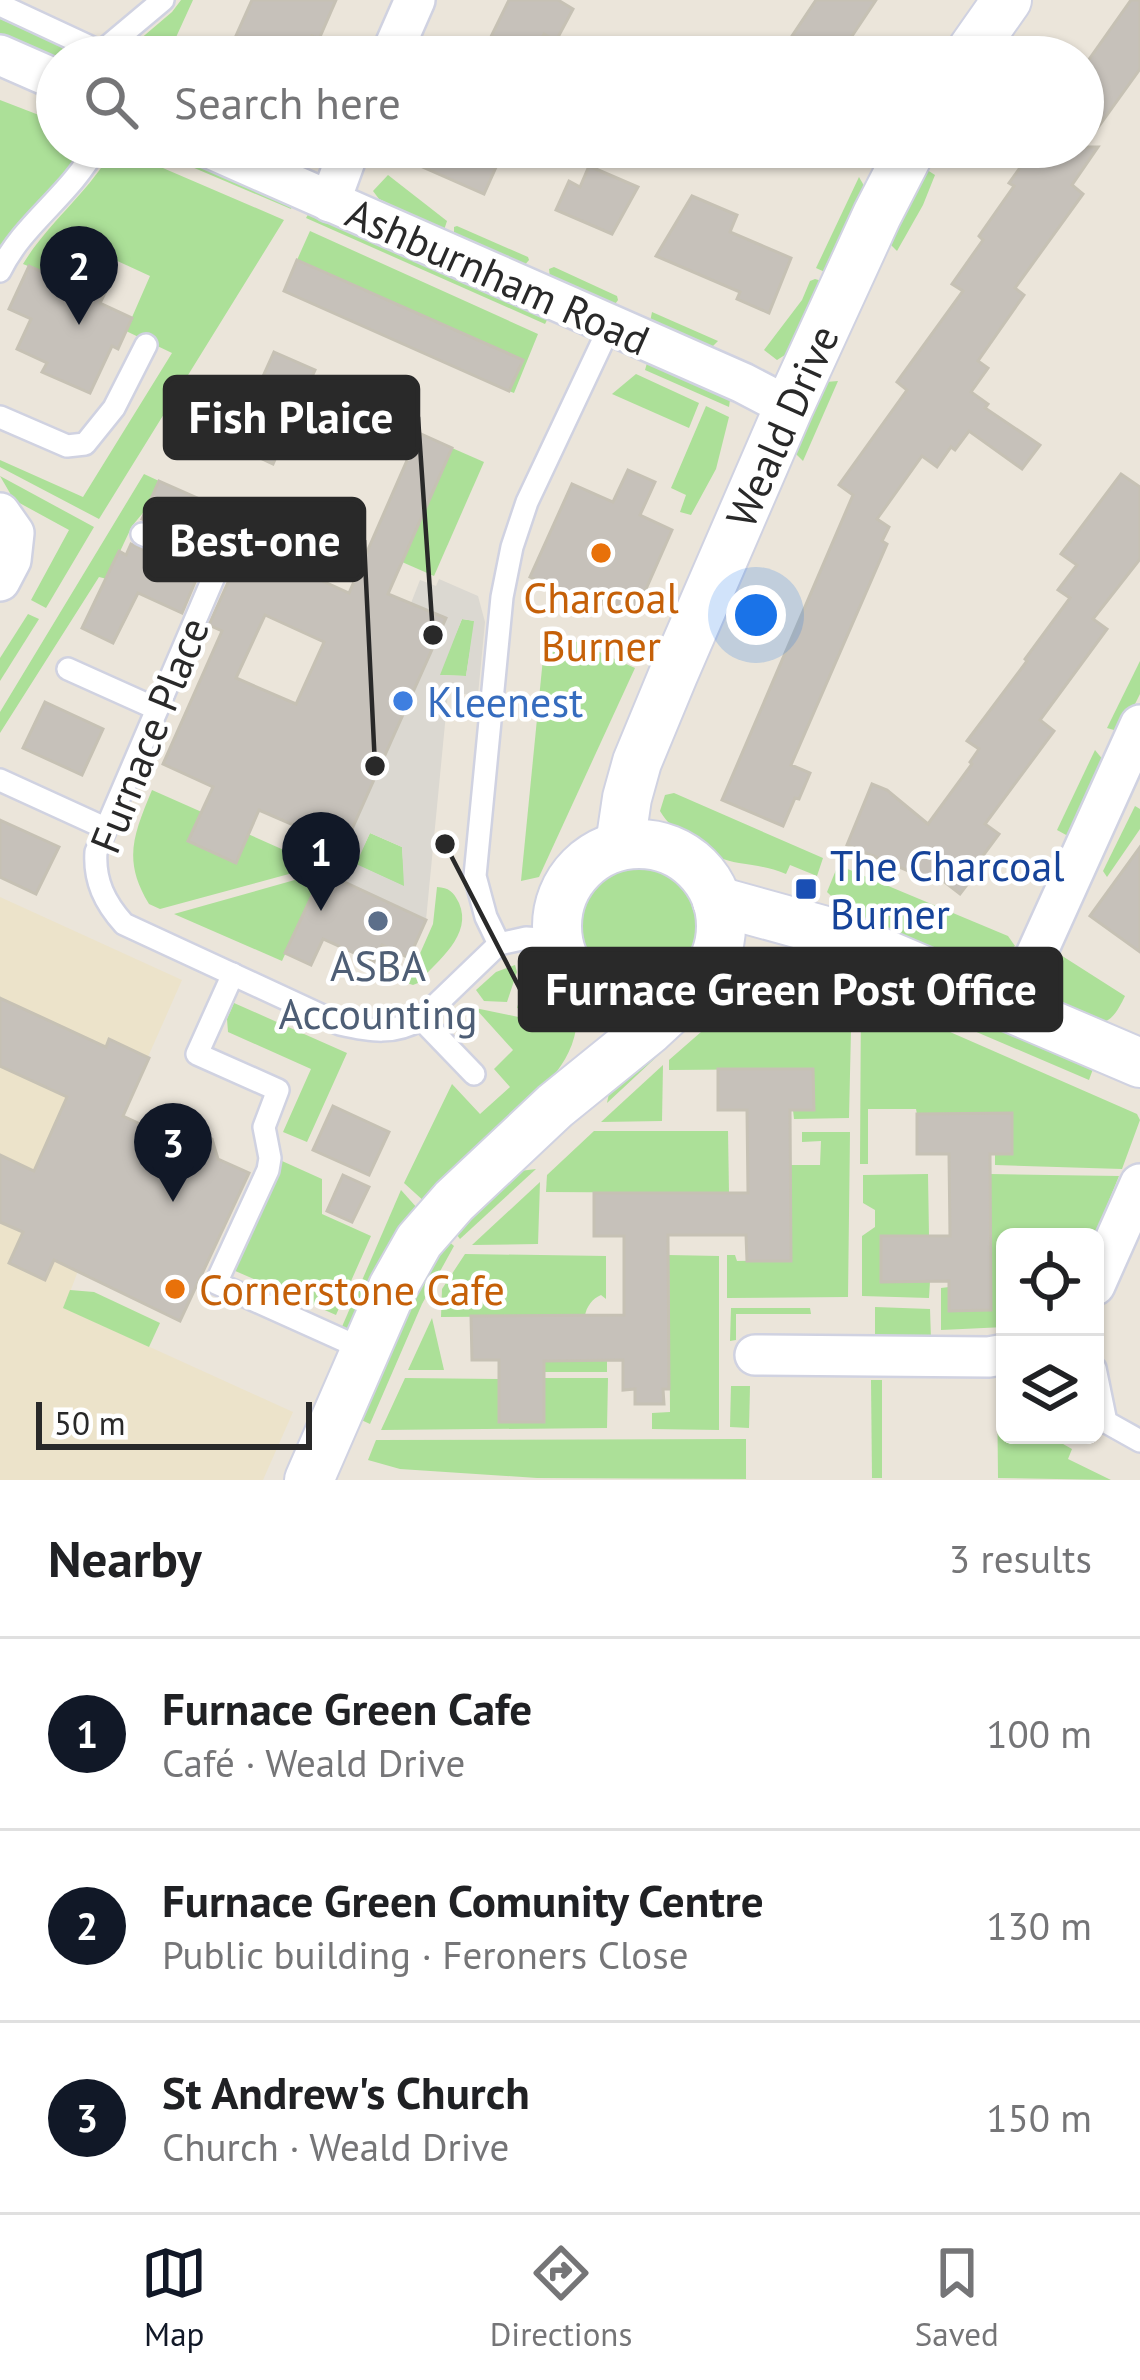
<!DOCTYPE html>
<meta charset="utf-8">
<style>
:root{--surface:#fff;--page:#f2f2f2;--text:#202124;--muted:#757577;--line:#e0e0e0;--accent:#111827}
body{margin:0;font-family:"PT Sans",sans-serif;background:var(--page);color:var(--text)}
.controls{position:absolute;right:36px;bottom:36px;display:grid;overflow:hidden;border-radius:18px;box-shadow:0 3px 9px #0004}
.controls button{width:108px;height:108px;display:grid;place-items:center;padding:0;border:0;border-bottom:3px solid var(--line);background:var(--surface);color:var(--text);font:60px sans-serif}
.scale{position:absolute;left:36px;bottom:30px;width:276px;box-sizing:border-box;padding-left:12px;border:6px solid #292929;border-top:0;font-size:33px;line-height:42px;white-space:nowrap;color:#292929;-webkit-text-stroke:9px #fff;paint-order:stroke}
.you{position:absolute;left:756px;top:615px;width:42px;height:42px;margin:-30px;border:9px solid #fff;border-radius:50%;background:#1a73e8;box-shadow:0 0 0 18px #1a73e833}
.badge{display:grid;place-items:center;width:78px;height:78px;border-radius:50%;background:var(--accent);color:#fff;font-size:39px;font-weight:700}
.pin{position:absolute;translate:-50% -99px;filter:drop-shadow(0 3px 6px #0008)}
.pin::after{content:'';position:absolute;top:63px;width:42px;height:36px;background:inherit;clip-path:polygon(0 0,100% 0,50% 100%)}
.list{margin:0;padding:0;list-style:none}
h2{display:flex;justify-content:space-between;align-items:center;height:156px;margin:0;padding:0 48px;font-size:51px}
h2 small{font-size:39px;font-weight:400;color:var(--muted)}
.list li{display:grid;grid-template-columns:78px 1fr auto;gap:36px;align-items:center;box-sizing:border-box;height:192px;padding:0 48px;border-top:3px solid var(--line)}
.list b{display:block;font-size:45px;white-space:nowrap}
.list p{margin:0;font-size:39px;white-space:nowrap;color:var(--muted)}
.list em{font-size:39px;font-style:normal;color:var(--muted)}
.icon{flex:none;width:66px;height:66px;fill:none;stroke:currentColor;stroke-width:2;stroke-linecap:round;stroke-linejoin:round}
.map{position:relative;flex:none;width:1140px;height:1480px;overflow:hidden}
.search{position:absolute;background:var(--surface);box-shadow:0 3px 9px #0004;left:36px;right:36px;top:36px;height:132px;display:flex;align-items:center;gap:30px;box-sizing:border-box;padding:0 42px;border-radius:66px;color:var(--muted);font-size:45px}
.sheet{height:732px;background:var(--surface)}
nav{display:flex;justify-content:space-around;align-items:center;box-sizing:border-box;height:168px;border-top:3px solid var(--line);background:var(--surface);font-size:33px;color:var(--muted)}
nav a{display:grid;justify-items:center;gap:6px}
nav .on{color:var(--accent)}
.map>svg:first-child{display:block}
.education{fill:#ece3ca}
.green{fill:#ace098}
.plaza{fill:#dbd8d1;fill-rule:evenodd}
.building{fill:#c6c1ba;stroke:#c6c1b4;stroke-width:3;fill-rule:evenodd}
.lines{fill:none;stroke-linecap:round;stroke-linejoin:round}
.service-casing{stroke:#d0d2e1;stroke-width:26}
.minor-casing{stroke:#d0d2e1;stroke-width:44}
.tertiary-casing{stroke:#d0d2e1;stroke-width:52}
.service{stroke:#fff;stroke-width:21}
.minor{stroke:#fff;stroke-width:39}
.tertiary{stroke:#fff;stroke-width:48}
.food-dot{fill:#e8710a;stroke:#fff;stroke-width:4.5}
.shop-dot{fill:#3f7fe0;stroke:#fff;stroke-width:4.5}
.transit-dot{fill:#1a4fb4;stroke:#fff;stroke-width:4.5}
.service-dot{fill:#5c6f8a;stroke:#fff;stroke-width:4.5}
.labels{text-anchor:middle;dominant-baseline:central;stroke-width:9;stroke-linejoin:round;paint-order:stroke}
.street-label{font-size:42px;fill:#292929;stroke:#fff}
.food-label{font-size:42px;fill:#c56008;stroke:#fff}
.shop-label{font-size:42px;fill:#366cbe;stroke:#fff;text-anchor:start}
.transit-label{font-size:42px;fill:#164399;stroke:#fff;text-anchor:start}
.service-label{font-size:42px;fill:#4e5e75;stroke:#fff}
.leader{fill:none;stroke:#292929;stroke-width:4.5}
.callout-dot{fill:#292929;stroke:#fff;stroke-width:4.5}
.callout{fill:#292929;stroke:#292929;stroke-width:4.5}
.callout-label{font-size:45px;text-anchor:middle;font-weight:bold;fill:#fff}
</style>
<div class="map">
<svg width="1140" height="1480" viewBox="0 0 1140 1480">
<rect width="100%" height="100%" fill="#ebe5da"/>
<polygon class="education" points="0,897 182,980 113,1136 78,1271 64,1308 293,1412 263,1480 0,1480"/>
<g class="green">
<polygon points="181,0 193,0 167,57 119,57 172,12"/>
<polygon points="0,19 57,43 64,50 62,57 57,59 0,33"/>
<polygon points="0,100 57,122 57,147 85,147 74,165 0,249"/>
<path d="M114 147 284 220 99 519 0 467V460L83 497 172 353 126 331 150 276 63 236 45 273 23 264C49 221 90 192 114 147Z"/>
<polygon points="145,147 172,147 294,201 291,209"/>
<polygon points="924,168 935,175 923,205 897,251 889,243"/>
<polygon points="388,175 447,221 444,230 379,199 373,191"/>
<polygon points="859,177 867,191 827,273 816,268"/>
<polygon points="311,209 548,318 545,324 306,218"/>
<polygon points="457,226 528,257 529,260 524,266 454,235 454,227"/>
<polygon points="310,231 538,334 514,393 509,391 523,360 297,260"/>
<polygon points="554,267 617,296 618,300 613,307 550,278 549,269"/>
<polygon points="815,279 825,282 788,353 777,360 764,350 802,300 810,281"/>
<polygon points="652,312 718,341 711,348 650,322"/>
<polygon points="656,362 721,392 730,400 729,407 645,370 647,363"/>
<polygon points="636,374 699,403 689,428 612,394"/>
<polygon points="838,381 803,461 794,452 826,382"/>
<polygon points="706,406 729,417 716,469 691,515 680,512 686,495 671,488"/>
<polygon points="452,448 484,462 434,576 402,562"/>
<polygon points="144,474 159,481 147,508 132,526 107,579 99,577 0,733 0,712"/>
<polygon points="0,476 94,527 46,608 31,600 69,530 14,500"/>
<polygon points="28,614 39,619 0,681 0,658"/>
<polygon points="462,619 475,621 466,676 438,675"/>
<polygon points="546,628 635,668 539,877 521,881"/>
<polygon points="1140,661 1140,694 1121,732 1107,728"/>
<polygon points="1095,750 1104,761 1076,830 1068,836 1057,830"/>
<path d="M152 790 213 817 188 841 235 862 248 834 304 859 300 871 160 909 149 904C122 860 134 834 152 790Z"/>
<path d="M674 793 823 858 817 876 790 865 786 874C769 867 757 866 739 863 711 859 674 835 660 811L665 795Z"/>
<polygon points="1135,806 1140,809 1140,829 1107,877 1103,871"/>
<polygon points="370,833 402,847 405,887 355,864"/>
<polygon points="838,865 1008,936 1015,946 990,963 970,965 858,922 827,892"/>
<circle cx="639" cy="925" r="58"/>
<polygon points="323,872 282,961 174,914"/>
<path d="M437 887C449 888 453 891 459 903 473 935 438 960 418 983L413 985 407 983 433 924Z"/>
<path d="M793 952 809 954C905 989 1000 1027 1093 1069L1089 1080 857 981 798 960 786 959 784 954Z"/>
<path d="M1056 952 1125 996C1121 1004 1116 1015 1108 1020 1094 1029 1058 1003 1051 989 1045 976 1051 965 1056 952Z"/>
<polygon points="761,958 752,973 738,981 607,1103 611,1083 729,976 745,964"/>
<path d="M530 964C557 969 581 993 576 1022L517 1008Z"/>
<polygon points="515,965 517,972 507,1002 484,1001 476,990 496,972"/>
<polygon points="793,975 821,976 852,987 849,1118 794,1119 793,1110 813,1109 812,1069 669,1070 669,1060 749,990"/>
<polygon points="861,993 1137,1114 1140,1120 1122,1169 995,1165 995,1154 1012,1153 1011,1113 917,1114 916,1109 868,1109 868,1164 860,1164"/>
<polygon points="234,1003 347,1053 307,1142 283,1132 311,1069 228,1032 227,1019"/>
<path d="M475 1008 576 1029C572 1052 561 1067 546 1085L426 1203 404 1183 452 1084 480 1114 510 1087 494 1069 513 1050Z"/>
<polygon points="663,1065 662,1121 601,1122"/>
<polygon points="594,1131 728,1131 729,1193 546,1192 547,1175"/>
<polygon points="802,1132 850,1132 848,1297 727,1298 727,1255 735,1255 737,1261 791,1260 790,1165 820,1165 821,1141 802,1142"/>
<polygon points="282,1161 322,1179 322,1214 371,1236 336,1315 233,1270"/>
<polygon points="536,1169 460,1239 454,1231 512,1172"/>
<polygon points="928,1174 929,1236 881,1237 882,1281 930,1281 929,1298 862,1296 862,1236 875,1227 875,1210 863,1203 863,1175"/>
<polygon points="990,1174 1119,1176 1094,1237 1005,1237 1005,1327 941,1330 941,1288 949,1287 950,1311 991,1310"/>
<polygon points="540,1182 538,1244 472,1245"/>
<polygon points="401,1190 418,1209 348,1330 341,1329"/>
<polygon points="447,1240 454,1246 422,1304 370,1424 357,1418 399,1321"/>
<path d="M465 1254 606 1256V1299L601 1295C593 1298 586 1307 585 1316L441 1317 442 1289Z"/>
<polygon points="669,1255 719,1256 719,1430 652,1429 652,1413 670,1412"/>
<polygon points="70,1290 94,1292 160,1323 149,1347 63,1308"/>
<polygon points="875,1307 930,1309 931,1339 875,1339"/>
<polygon points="731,1308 810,1308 811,1314 736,1314 736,1340 730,1341"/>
<polygon points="432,1318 444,1370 408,1370"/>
<polygon points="607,1360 607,1372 543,1372 543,1361"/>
<polygon points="405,1378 499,1379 500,1422 544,1422 544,1378 608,1378 607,1428 381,1430"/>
<polygon points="871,1380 882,1380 882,1478 872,1478"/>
<polygon points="997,1381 1005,1381 1005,1435 1047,1435 1072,1449 1068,1459 1111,1480 998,1478"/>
<polygon points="731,1386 750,1386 749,1428 730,1427"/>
<polygon points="746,1439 746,1479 537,1478 400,1469 368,1460 376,1440"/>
</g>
<path class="plaza" d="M439 579 478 596 485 622 478 695 448 693 426 920 323 872 336 863 344 847 445 619 411 603 420 580 436 586ZM462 619 474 621 466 676 440 675ZM370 833 402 847 404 886 356 864Z"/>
<g class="building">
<polygon points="252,0 336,0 319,39 312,36 303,57 233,57 236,49 231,47"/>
<polygon points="509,0 558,0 573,9 556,41 544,34 532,57 481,57"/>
<polygon points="816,0 876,0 838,57 778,57"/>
<polygon points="1131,0 1140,0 1140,69 1084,147 1098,147 1072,185 1083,194 1015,288 1024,295 978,361 988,368 971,392 988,404 985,408 1040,445 1022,469 969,431 955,450 951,447 937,467 922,456 877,519 889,527 882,541 887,544 791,765 810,773 799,799 795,798 783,826 722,800 853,495 839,485 907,390 897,382 963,291 952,284 983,240 979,236 1014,186 1009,183 1035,147 1083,147 1083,68"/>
<polygon points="377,147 505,147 484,194"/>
<polygon points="589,166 638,187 612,234 556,210 569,181 580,187"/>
<polygon points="692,196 737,215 730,232 791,258 769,313 737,299 740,292 656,256"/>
<polygon points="297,260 523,360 509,391 284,291"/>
<polygon points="29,266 45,273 48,267 105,293 100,303 132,318 118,349 112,346 90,393 42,372 47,363 17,349 31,319 9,309"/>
<polygon points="274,352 315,370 273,464 232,445"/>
<path d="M419 433 452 448 388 594 446 618 344 847 259 810 236 863 188 841 213 787 163 764 222 631 209 625 230 578 244 568 256 551 349 593ZM265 615 324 642 296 704 236 678Z"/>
<polygon points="628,470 655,482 640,515 672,530 635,614 603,600 600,608 530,577 572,484 613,502"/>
<polygon points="1121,474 1140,487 1140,559 1093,619 1107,629 1040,720 1054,731 985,824 999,834 979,861 983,864 960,894 942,880 939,884 847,845 872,784 887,790 928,824 972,764 970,762 979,749 967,741 1027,661 1025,659 1070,598 1058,590 1077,565 1061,554"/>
<polygon points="159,481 238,516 222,547 218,550 142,519"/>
<polygon points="131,544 198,575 182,613 138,593 113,643 82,628 119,551 126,555"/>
<polygon points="45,702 103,729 82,775 23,748"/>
<polygon points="0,820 59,847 36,894 0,877"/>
<polygon points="1140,847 1140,952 1090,916"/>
<polygon points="323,872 426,920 409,958 382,945 374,962 323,939 311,965 285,953"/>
<polygon points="0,998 106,1047 109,1039 149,1058 123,1116 179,1142 198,1133 212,1139 218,1159 249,1173 180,1321 54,1260 45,1280 9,1263 23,1232 0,1222 0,1155 34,1171 67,1097 0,1066"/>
<polygon points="718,1069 813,1069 814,1110 790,1110 791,1261 747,1261 746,1235 668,1235 669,1389 663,1389 664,1404 635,1404 635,1389 623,1390 623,1360 544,1361 544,1422 499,1422 499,1360 472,1360 471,1316 624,1315 624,1236 594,1236 594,1193 748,1193 747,1110 718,1110"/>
<polygon points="333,1106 389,1132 369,1175 313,1150"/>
<polygon points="1012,1113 1012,1154 990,1154 991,1310 949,1311 949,1281 881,1282 881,1236 950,1236 949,1154 917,1154 917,1114"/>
<polygon points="343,1175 369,1187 352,1222 327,1211"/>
</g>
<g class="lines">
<g class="service-casing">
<g id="service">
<polyline points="0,5 101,52 102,57"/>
<polyline points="101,52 163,0"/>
<path d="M0 271C23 223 71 195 96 147"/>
<polyline points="0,417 67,446 85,444 114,408 146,345"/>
<path d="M142 534 218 567 96 852C94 881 105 903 124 924L340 1024C371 1031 394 1035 421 1019L499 944 526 938 557 940"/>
<path d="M218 567C242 558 246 537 255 515"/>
<polyline points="68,669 157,709"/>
<polyline points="0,780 105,828"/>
<polyline points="499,944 486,917 475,876 502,597 512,547 527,502 610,326"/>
<polyline points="233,974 197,1054 278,1090 264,1127 270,1158 268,1170 216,1283 365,1350"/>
<polyline points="421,1019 474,1074"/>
<polyline points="1095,1368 1106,1422 1140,1441"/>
</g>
</g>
<g class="minor-casing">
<g id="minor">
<polyline points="0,55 57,80"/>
<polyline points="390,57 415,0"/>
<polyline points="207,147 743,383 789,407"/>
<polyline points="330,202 350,147"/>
<polyline points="0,513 14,533 11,560 0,581"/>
<polyline points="1012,1008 1140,725"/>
<polyline points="1095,1285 1140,1184"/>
<polyline points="755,1355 989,1357 1005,1354"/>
</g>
</g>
<g class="tertiary-casing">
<g id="tertiary">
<polyline points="967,57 1007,0"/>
<circle cx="639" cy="926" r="82"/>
<polyline points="620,845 627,798 637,762 673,675 789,407 877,215 912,147"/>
<polyline points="717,901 840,935 1140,1063"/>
<polyline points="309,1480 393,1287 419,1241 454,1201 555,1106 650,1029 691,991"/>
</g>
</g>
<use href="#service" class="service"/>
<use href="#minor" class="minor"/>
<use href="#tertiary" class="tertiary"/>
</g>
<g class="food-dot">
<circle cx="601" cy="553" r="12"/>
<circle cx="175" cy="1289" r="12"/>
</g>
<circle class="shop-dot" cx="403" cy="701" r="12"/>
<rect class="transit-dot" x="794" y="877" width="24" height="24" rx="6"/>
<circle class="service-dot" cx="378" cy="921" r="12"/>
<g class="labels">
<g class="street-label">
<text transform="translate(498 276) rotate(24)">Ashburnham Road</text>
<text transform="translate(782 426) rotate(-66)">Weald Drive</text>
<text transform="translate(149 735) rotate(-68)">Furnace Place</text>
</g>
<g class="food-label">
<text x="601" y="597">Charcoal<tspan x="601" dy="48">Burner</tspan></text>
<text x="199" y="1289" text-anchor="start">Cornerstone Cafe</text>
</g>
<g class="shop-label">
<text x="427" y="701">Kleenest</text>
</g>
<g class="transit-label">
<text x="830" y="865">The Charcoal<tspan x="830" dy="48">Burner</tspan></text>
</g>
<g class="service-label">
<text x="378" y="965">ASBA<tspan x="378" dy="48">Accounting</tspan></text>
</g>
</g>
<path class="leader" d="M433 635L418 417M375 766L364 540M445 844L520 989"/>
<g class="callout-dot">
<circle cx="433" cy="635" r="12"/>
<circle cx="375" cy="766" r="12"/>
<circle cx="445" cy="844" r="12"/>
</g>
<g class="callout">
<rect x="165" y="377" width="253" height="81" rx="12"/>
<rect x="145" y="499" width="219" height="81" rx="12"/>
<rect x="520" y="949" width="541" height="81" rx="12"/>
</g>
<g class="callout-label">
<text x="291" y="433">Fish Plaice</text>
<text x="255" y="556">Best-one</text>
<text x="791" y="1005">Furnace Green Post Office</text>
</g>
</svg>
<div class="controls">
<button><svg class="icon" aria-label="locate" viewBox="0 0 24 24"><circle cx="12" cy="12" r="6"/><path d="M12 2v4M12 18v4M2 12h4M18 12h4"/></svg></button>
<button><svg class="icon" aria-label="layers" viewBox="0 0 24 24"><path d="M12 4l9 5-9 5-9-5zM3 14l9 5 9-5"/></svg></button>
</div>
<div class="scale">50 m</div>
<div class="you"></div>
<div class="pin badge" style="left:321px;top:911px">1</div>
<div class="pin badge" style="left:79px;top:325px">2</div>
<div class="pin badge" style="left:173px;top:1202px">3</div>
<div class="search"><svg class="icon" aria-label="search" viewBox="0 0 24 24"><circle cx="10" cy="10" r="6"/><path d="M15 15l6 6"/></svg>Search here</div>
</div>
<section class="sheet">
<h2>Nearby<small>3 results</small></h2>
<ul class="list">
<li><span class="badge">1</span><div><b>Furnace Green Cafe</b><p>Café · Weald Drive</p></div><em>100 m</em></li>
<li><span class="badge">2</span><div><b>Furnace Green Comunity Centre</b><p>Public building · Feroners Close</p></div><em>130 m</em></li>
<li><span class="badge">3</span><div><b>St Andrew's Church</b><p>Church · Weald Drive</p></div><em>150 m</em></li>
</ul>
</section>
<nav>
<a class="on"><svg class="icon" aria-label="map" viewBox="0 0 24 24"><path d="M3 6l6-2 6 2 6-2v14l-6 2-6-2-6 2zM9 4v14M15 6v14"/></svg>Map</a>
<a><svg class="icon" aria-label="directions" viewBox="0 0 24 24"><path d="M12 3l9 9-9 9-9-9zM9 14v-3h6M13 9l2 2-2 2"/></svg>Directions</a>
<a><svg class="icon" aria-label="saved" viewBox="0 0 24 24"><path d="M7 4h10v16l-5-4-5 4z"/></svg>Saved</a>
</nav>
